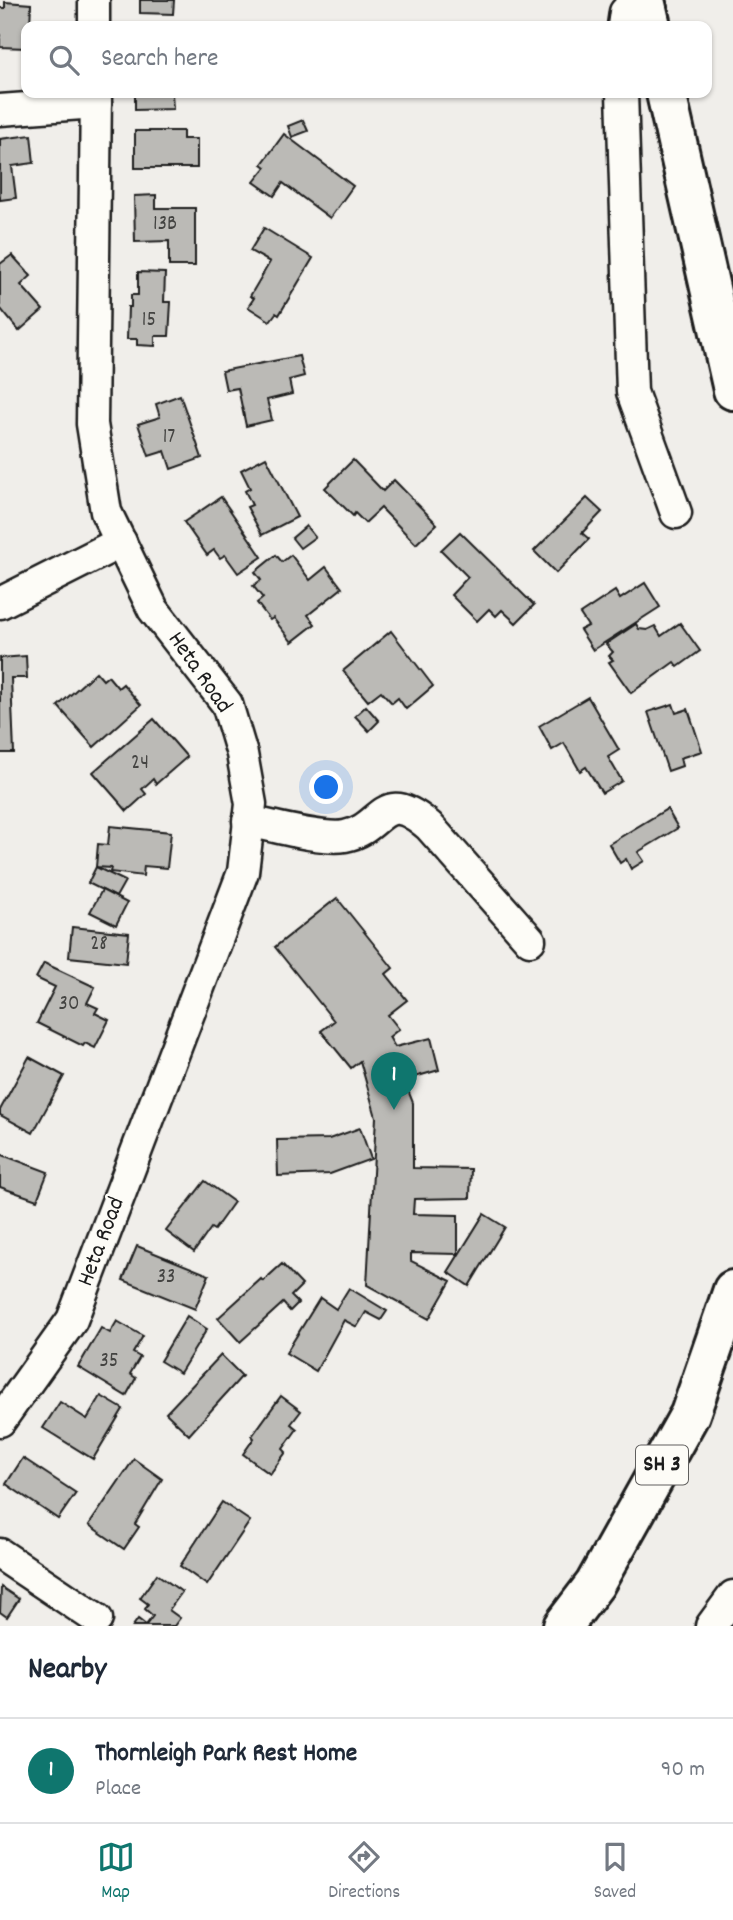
<!DOCTYPE html>
<style>
:root{--surface:#fff;--page:#f2f2f3;--text:#1f2937;--muted:#747a83;--line:#e0e1e3;--accent:#0f766e}
body{margin:0;font-family:Dekko,sans-serif;background:var(--page);color:var(--text)}
.you{position:absolute;left:327px;top:788px;width:24px;height:24px;margin:-18px;border:5px solid #fff;border-radius:50%;background:#1a73e8;box-shadow:0 0 0 10px #1a73e833}
.badge{display:grid;place-items:center;width:46px;height:46px;border-radius:50%;background:var(--accent);color:#fff;font-size:23px;font-weight:700}
.pin{position:absolute;translate:-50% -58px;filter:drop-shadow(0 2px 4px #0008)}
.pin::after{content:'';position:absolute;top:37px;width:24px;height:21px;background:inherit;clip-path:polygon(0 0,100% 0,50% 100%)}
.list{margin:0;padding:0;list-style:none}
h2{display:flex;justify-content:space-between;align-items:center;height:91px;margin:0;padding:0 28px;font-size:30px}
h2 small{font-size:23px;font-weight:400;color:var(--muted)}
.list li{display:grid;grid-template-columns:46px 1fr auto;gap:21px;align-items:center;box-sizing:border-box;height:105px;padding:0 28px;border-top:2px solid var(--line)}
.list b{display:block;font-size:26px;white-space:nowrap}
.list p{margin:0;font-size:23px;white-space:nowrap;color:var(--muted)}
.list em{font-size:23px;font-style:normal;color:var(--muted)}
.icon{flex:none;width:38px;height:38px;fill:none;stroke:currentColor;stroke-width:2;stroke-linecap:round;stroke-linejoin:round}
.map{position:relative;flex:none;width:733px;height:1626px;overflow:hidden}
.search{position:absolute;background:var(--surface);box-shadow:0 2px 5px #0004;left:21px;right:21px;top:21px;height:77px;display:flex;align-items:center;gap:18px;box-sizing:border-box;padding:0 24px;border-radius:14px;color:var(--muted);font-size:26px}
.sheet{height:196px;background:var(--surface)}
nav{display:flex;justify-content:space-around;align-items:center;box-sizing:border-box;height:98px;border-top:2px solid var(--line);background:var(--surface);font-size:19px;color:var(--muted)}
nav a{display:grid;justify-items:center;gap:4px}
nav .on{color:var(--accent)}
.map>svg:first-child{display:block}
.building{fill:#bbbab6;stroke:#1c1c1c;stroke-width:2}
.lines{fill:none;stroke-linecap:round;stroke-linejoin:round}
.minor-casing{stroke:#1c1c1c;stroke-width:35}
.highway-casing{stroke:#1c1c1c;stroke-width:44}
.minor{stroke:#fdfcf7;stroke-width:30}
.highway{stroke:#fdfcf7;stroke-width:38}
.labels{text-anchor:middle;dominant-baseline:central;stroke-width:5;stroke-linejoin:round;paint-order:stroke}
.number-label{font-size:21px;fill:#444442}
.shield{fill:#fdfcf7;stroke:#605f5e;stroke-width:2}
.shield-label{font-size:23px;font-weight:bold;fill:#1c1c1c}
.street-label{font-size:24px;fill:#1c1c1c;stroke:#fdfcf7}
</style>
<div class="map">
<svg width="733" height="1626" viewBox="0 0 733 1626">
<rect width="100%" height="100%" fill="#f0eeea"/>
<filter id="ink" filterUnits="userSpaceOnUse"><feTurbulence type="fractalNoise" baseFrequency=".0143" numOctaves="2"/><feDisplacementMap in="SourceGraphic" scale="14" xChannelSelector="R" yChannelSelector="G"/><feConvolveMatrix kernelMatrix="1 2 1 2 8 2 1 2 1" color-interpolation-filters="sRGB"/></filter>
<g filter="url(#ink)">
<g class="building">
<polygon points="140,0 174,0 173,14 140,13"/>
<polygon points="5,2 31,4 30,26 26,26 26,48 0,47 0,8 5,8"/>
<polygon points="135,93 172,93 173,109 135,110"/>
<polygon points="303,120 308,131 292,137 288,126"/>
<polygon points="135,131 183,131 183,139 197,139 197,168 135,168"/>
<polygon points="284,134 353,186 330,218 283,183 274,196 254,182 266,167 262,164"/>
<polygon points="31,135 34,163 12,166 16,198 0,200 0,139"/>
<polygon points="156,195 156,208 195,208 195,266 169,266 169,241 135,242 134,196"/>
<polygon points="264,228 313,258 279,315 276,313 270,321 248,307 254,298 250,296 270,262 250,251"/>
<polygon points="12,255 31,276 21,285 43,310 19,331 0,308 0,264"/>
<polygon points="138,272 165,273 164,302 171,302 169,336 155,336 155,346 137,345 137,339 127,339 128,307 131,307 131,295 138,295"/>
<polygon points="299,356 304,376 289,380 292,394 267,400 272,420 246,426 238,388 226,390 222,371"/>
<polygon points="180,395 202,458 171,469 165,451 149,456 138,424 160,417 156,404"/>
<polygon points="266,457 297,517 262,535 247,507 252,505 245,491 250,488 241,470"/>
<polygon points="353,460 383,491 394,480 437,524 416,544 381,508 365,523 355,513 353,516 325,488"/>
<polygon points="221,497 262,557 238,573 225,555 220,558 214,550 207,555 184,522"/>
<polygon points="587,498 602,512 582,533 589,539 556,573 534,551"/>
<polygon points="306,526 315,537 300,548 292,538"/>
<polygon points="460,532 534,605 516,623 502,610 496,616 489,609 477,621 451,595 468,577 441,550"/>
<polygon points="276,555 282,562 291,555 310,580 326,567 342,588 308,615 315,624 292,642 273,618 270,620 257,603 263,598 253,586 261,580 255,572"/>
<polygon points="645,583 660,607 593,650 580,630 588,626 580,614 615,591 620,599"/>
<polygon points="680,623 700,651 678,667 674,662 631,693 609,662 613,660 609,656 613,652 606,644 636,624 639,629 647,630 655,626 661,636"/>
<polygon points="391,631 433,686 406,709 398,698 392,703 381,691 368,701 343,671"/>
<polygon points="26,656 27,678 11,678 14,753 0,753 0,658"/>
<polygon points="96,672 103,680 108,676 118,688 123,684 141,705 94,747 58,706"/>
<polygon points="588,697 619,750 608,757 622,781 602,793 586,767 580,771 564,743 552,750 539,726"/>
<polygon points="673,704 676,713 688,709 702,751 680,758 682,766 668,771 648,712"/>
<polygon points="366,706 379,721 369,731 355,716"/>
<polygon points="154,719 187,757 156,784 153,779 142,789 146,794 127,811 93,772"/>
<polygon points="667,809 678,828 638,852 644,861 631,869 626,859 620,863 609,844"/>
<polygon points="110,826 171,832 167,868 144,866 143,876 110,872 111,868 96,867 98,844 108,845"/>
<polygon points="96,867 125,881 116,897 88,883"/>
<polygon points="102,890 127,903 116,925 90,912"/>
<polygon points="337,898 393,968 386,974 407,1000 388,1015 399,1029 389,1037 395,1047 431,1038 439,1070 404,1080 413,1103 413,1168 471,1169 470,1198 414,1199 413,1214 458,1215 458,1254 411,1253 411,1261 451,1281 429,1319 367,1285 376,1117 360,1061 351,1068 321,1031 334,1021 275,947"/>
<polygon points="72,927 129,933 126,963 69,957"/>
<polygon points="44,963 95,987 87,1003 98,1008 95,1013 109,1020 95,1048 85,1043 83,1046 37,1023 55,987 36,978"/>
<polygon points="29,1057 64,1076 33,1133 0,1115 0,1110"/>
<polygon points="360,1128 371,1159 330,1174 278,1176 277,1140 329,1139"/>
<polygon points="0,1154 48,1172 37,1200 0,1187"/>
<polygon points="205,1181 234,1202 214,1230 211,1228 194,1252 166,1231"/>
<polygon points="484,1214 505,1227 469,1286 448,1272"/>
<polygon points="137,1246 209,1275 195,1309 123,1280"/>
<polygon points="282,1264 302,1285 291,1296 298,1303 290,1311 283,1303 240,1342 218,1318 261,1279 263,1281"/>
<polygon points="349,1288 387,1311 381,1320 366,1312 357,1327 344,1320 316,1371 286,1353 320,1298 336,1309"/>
<polygon points="187,1316 207,1329 180,1373 160,1361"/>
<polygon points="117,1321 143,1336 133,1353 140,1357 130,1374 136,1378 126,1396 78,1367 101,1328 110,1333"/>
<polygon points="221,1355 242,1376 189,1435 166,1413"/>
<polygon points="101,1396 123,1409 93,1459 43,1428 60,1402 87,1419"/>
<polygon points="281,1396 301,1411 291,1424 297,1429 283,1449 286,1452 270,1474 243,1454 254,1438 252,1436"/>
<polygon points="23,1458 76,1493 58,1519 6,1484"/>
<polygon points="134,1459 162,1479 135,1524 139,1527 124,1549 89,1525"/>
<polygon points="222,1502 250,1521 207,1585 180,1566"/>
<polygon points="157,1574 182,1592 169,1610 180,1618 174,1626 133,1626 138,1619 146,1625 153,1616 145,1609 148,1604 140,1598"/>
<polygon points="1,1587 19,1599 7,1617 0,1612"/>
</g>
<g class="lines">
<g class="minor-casing">
<g id="minor">
<polyline points="94,0 94,26"/>
<polyline points="623,26 625,12 638,0"/>
<polyline points="622,93 632,392 676,513"/>
<polyline points="0,110 96,103"/>
<polyline points="0,603 121,542"/>
<path d="M248 821C273 826 322 840 345 836 384 829 381 785 429 826L530 940"/>
<polyline points="0,1421 72,1320 243,872 251,804 242,754 227,704 153,609 106,512 92,424 96,93"/>
<polyline points="0,1554 97,1619"/>
<polyline points="711,1626 733,1596"/>
</g>
</g>
<g class="highway-casing">
<g id="highway">
<polyline points="645,0 651,26"/>
<polyline points="666,93 733,390"/>
<polyline points="563,1626 595,1584 690,1414 733,1290"/>
</g>
</g>
<use href="#minor" class="minor"/>
<use href="#highway" class="highway"/>
</g>
</g>
<g class="labels">
<g class="number-label">
<text x="165" y="225">13B</text>
<text x="149" y="321">15</text>
<text x="169" y="438">17</text>
<text x="140" y="764">24</text>
<text x="99" y="945">28</text>
<text x="69" y="1005">30</text>
<text x="166" y="1278">33</text>
<text x="109" y="1362">35</text>
</g>
<rect class="shield" x="636" y="1445.5" width="52" height="39" rx="5"/>
<g class="shield-label">
<text x="662" y="1465">SH 3</text>
</g>
<g class="street-label">
<text transform="translate(199 673) rotate(55)">Heta Road</text>
<text transform="translate(102 1242) rotate(-69)">Heta Road</text>
</g>
</g>
</svg>
<div class="you"></div>
<div class="pin badge" style="left:394px;top:1110px">1</div>
<div class="search"><svg class="icon" aria-label="search" viewBox="0 0 24 24"><circle cx="10" cy="10" r="6"/><path d="M15 15l6 6"/></svg>Search here</div>
</div>
<section class="sheet">
<h2>Nearby<small></small></h2>
<ul class="list">
<li><span class="badge">1</span><div><b>Thornleigh Park Rest Home</b><p>Place</p></div><em>90 m</em></li>
</ul>
</section>
<nav>
<a class="on"><svg class="icon" aria-label="map" viewBox="0 0 24 24"><path d="M3 6l6-2 6 2 6-2v14l-6 2-6-2-6 2zM9 4v14M15 6v14"/></svg>Map</a>
<a><svg class="icon" aria-label="directions" viewBox="0 0 24 24"><path d="M12 3l9 9-9 9-9-9zM9 14v-3h6M13 9l2 2-2 2"/></svg>Directions</a>
<a><svg class="icon" aria-label="saved" viewBox="0 0 24 24"><path d="M7 4h10v16l-5-4-5 4z"/></svg>Saved</a>
</nav>
